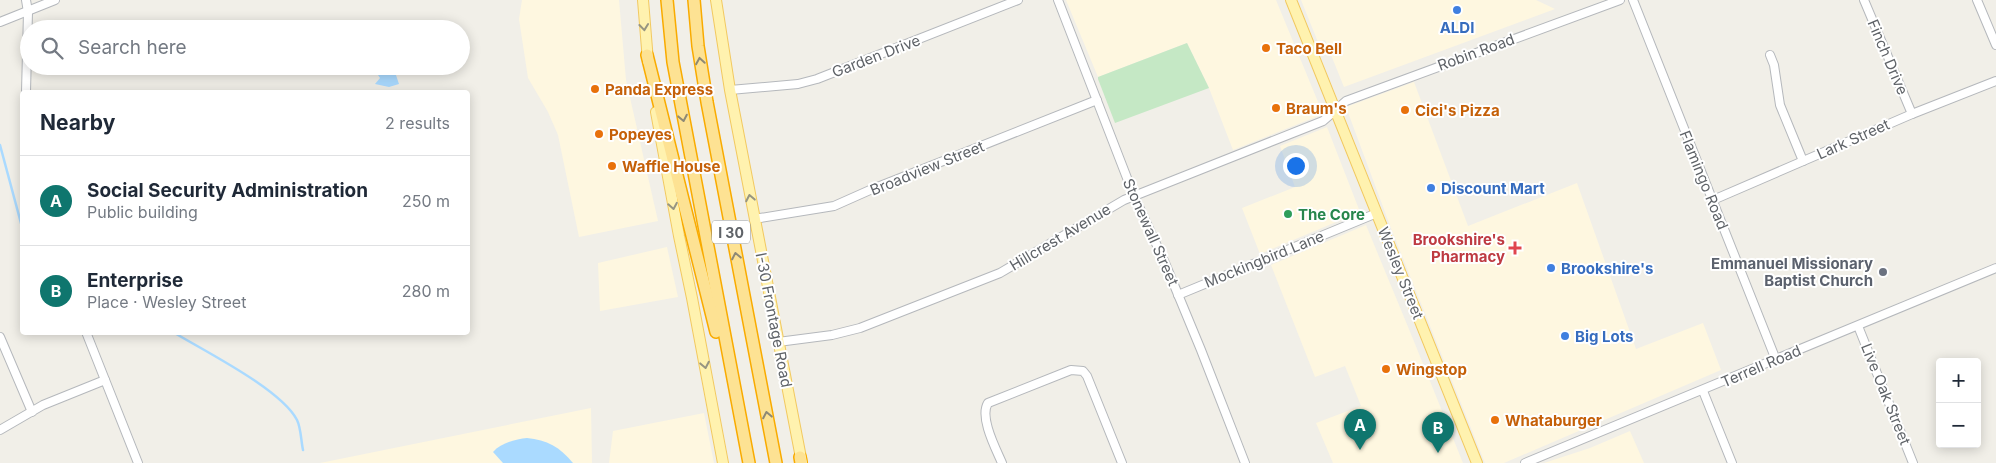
<!DOCTYPE html>
<meta charset="utf-8">
<style>
:root{--surface:#fff;--page:#f6f6f7;--text:#1f2937;--muted:#747a83;--line:#e0e1e3;--accent:#0f766e}
body{margin:0;font-family:Inter,sans-serif;background:var(--page);color:var(--text)}
.controls{position:absolute;right:15px;bottom:15px;display:grid;overflow:hidden;border-radius:5px;box-shadow:0 2px 12px #0003}
.controls button{width:45px;height:45px;display:grid;place-items:center;padding:0;border:0;border-bottom:1px solid var(--line);background:var(--surface);color:var(--text);font:25px sans-serif}
.you{position:absolute;left:1295px;top:165px;width:18px;height:18px;margin:-12px;border:4px solid #fff;border-radius:50%;background:#1a73e8;box-shadow:0 0 0 8px #1a73e833}
.badge{display:grid;place-items:center;width:32px;height:32px;border-radius:50%;background:var(--accent);color:#fff;font-size:16px;font-weight:700}
.pin{position:absolute;translate:-50% -41px;filter:drop-shadow(0 1px 2px #0008)}
.pin::after{content:'';position:absolute;top:26px;width:18px;height:15px;background:inherit;clip-path:polygon(0 0,100% 0,50% 100%)}
.list{margin:0;padding:0;list-style:none}
h2{display:flex;justify-content:space-between;align-items:center;height:65px;margin:0;padding:0 20px;font-size:21px}
h2 small{font-size:16px;font-weight:400;color:var(--muted)}
.list li{display:grid;grid-template-columns:32px 1fr auto;gap:15px;align-items:center;box-sizing:border-box;height:90px;padding:0 20px;border-top:1px solid var(--line)}
.list b{display:block;font-size:19px;white-space:nowrap}
.list p{margin:0;font-size:16px;white-space:nowrap;color:var(--muted)}
.list em{font-size:16px;font-style:normal;color:var(--muted)}
.icon{flex:none;width:28px;height:28px;fill:none;stroke:currentColor;stroke-width:2;stroke-linecap:round;stroke-linejoin:round}
.map{position:relative;flex:none;width:1996px;height:463px;overflow:hidden}
.search{position:absolute;background:var(--surface);box-shadow:0 2px 12px #0003;left:20px;top:20px;width:450px;height:55px;display:flex;align-items:center;gap:12px;box-sizing:border-box;padding:0 18px;border-radius:28px;color:var(--muted);font-size:19px}
.panel{position:absolute;background:var(--surface);box-shadow:0 2px 12px #0003;left:20px;top:90px;width:450px;height:245px;border-radius:5px}
.map>svg:first-child{display:block}
.commercial{fill:#fef7e0}
.green{fill:#c5e8c5}
.water{fill:#aadaff}
.lines{fill:none;stroke-linecap:round;stroke-linejoin:round}
.stream{stroke:#aadaff;stroke-width:2.5}
.minor-casing{stroke:#b5b8bc;stroke-width:10}
.major-casing{stroke:#f2c960;stroke-width:12}
.highway-casing{stroke:#f9ab00;stroke-width:14}
.minor{stroke:#fff;stroke-width:8}
.major{stroke:#fff2af;stroke-width:10}
.highway{stroke:#fde293;stroke-width:11}
.oneway{stroke:#979581}
.oneway2{stroke:#8e8975}
.shop-dot{fill:#3f7fe0;stroke:#fff;stroke-width:2}
.food-dot{fill:#e8710a;stroke:#fff;stroke-width:2}
.leisure-dot{fill:#2e9e5b;stroke:#fff;stroke-width:2}
.health-dot{fill:#e0444e;stroke:#fff;stroke-width:2}
.worship-dot{fill:#6b7280;stroke:#fff;stroke-width:2}
.labels{text-anchor:middle;dominant-baseline:central;stroke-width:4;stroke-linejoin:round;paint-order:stroke}
.shield{fill:#fff;stroke:#8f9295;stroke-width:1}
.shield-label{font-size:14px;font-weight:bold;fill:#5f6368}
.shop-label{font-size:15px;font-weight:bold;fill:#366cbe;stroke:#fff;text-anchor:start}
.food-label{font-size:15px;font-weight:bold;fill:#c56008;stroke:#fff;text-anchor:start}
.street-label{font-size:15px;fill:#5f6368;stroke:#fff}
.leisure-label{font-size:15px;font-weight:bold;fill:#27864d;stroke:#fff;text-anchor:start}
.health-label{font-size:15px;font-weight:bold;fill:#be3a42;stroke:#fff;text-anchor:end}
.worship-label{font-size:15px;font-weight:bold;fill:#5b616d;stroke:#fff;text-anchor:end}
</style>
<div class="map">
<svg width="1996" height="463" viewBox="0 0 1996 463">
<rect width="100%" height="100%" fill="#f1efe8"/>
<g class="commercial">
<polygon points="522,0 619,0 626,80 658,221 579,237 558,135 548,112 528,78 519,19"/>
<polygon points="1066,0 1276,0 1323,114 1233,150 1209,88 1187,43 1098,77"/>
<polygon points="1301,0 1536,0 1555,9 1344,87 1325,40 1318,42"/>
<polygon points="1414,82 1468,226 1577,183 1636,349 1703,323 1721,370 1504,463 1485,463 1392,231 1346,107"/>
<polygon points="1327,127 1360,212 1260,254 1242,208 1295,187 1280,146"/>
<polygon points="1366,225 1413,339 1463,463 1333,463 1316,423 1361,406 1345,366 1315,377 1271,265"/>
<polygon points="667,247 678,297 600,311 598,263"/>
<polygon points="591,408 592,463 320,463"/>
<polygon points="704,413 714,463 609,463 613,431"/>
<polygon points="1630,431 1644,463 1544,463 1590,448"/>
</g>
<polygon class="green" points="1187,43 1209,88 1115,123 1098,79 1098,77"/>
<g class="water">
<polygon points="381,66 393,66 399,84 389,87 375,84 380,78 376,72"/>
<path d="M527 438C547 440 560 447 573 463H503L493 452C501 443 516 439 527 438Z"/>
</g>
<g class="lines">
<g class="stream">
<polyline points="0,145 22,227"/>
<path d="M173 332C204 351 281 389 297 420 301 428 301 441 303 450"/>
</g>
<g class="minor-casing">
<g id="minor">
<polyline points="1058,0 1134,196 1165,263 1201,350 1245,463"/>
<polyline points="1633,0 1776,360"/>
<polyline points="1864,0 1912,114"/>
<polyline points="1977,0 1996,45"/>
<polyline points="0,22 55,0"/>
<polyline points="1770,55 1774,65 1780,105 1803,161"/>
<polyline points="730,90 798,84 817,79 1018,0"/>
<polyline points="26,92 28,12 26,0"/>
<polyline points="1713,200 1912,114 1996,81"/>
<polyline points="754,219 834,206 870,190 1097,100"/>
<polyline points="1178,295 1377,213"/>
<polyline points="1858,326 1913,463"/>
<polyline points="86,332 138,463"/>
<polyline points="0,337 32,412"/>
<polyline points="778,342 832,335 860,328 1000,273 1124,200 1323,121 1346,101 1620,0"/>
<polyline points="1703,391 1732,463"/>
<polyline points="0,430 43,405 105,380"/>
<path d="M1002 463C996 449 979 417 988 403L1071 370 1083 371 1087 376 1122 463"/>
<polyline points="1525,463 1996,268"/>
</g>
</g>
<g class="major-casing">
<g id="major">
<polyline points="643,0 648,61"/>
<polyline points="716,0 730,90 802,463"/>
<polyline points="1291,0 1477,463"/>
<polyline points="656,112 679,236 692,298 723,463"/>
</g>
</g>
<g class="highway-casing">
<g id="highway">
<polyline points="667,0 673,62 749,463"/>
<polyline points="694,0 698,46 707,102 776,463"/>
<polyline points="647,55 716,332"/>
<polyline points="800,457 801,463"/>
</g>
</g>
<use href="#minor" class="minor"/>
<use href="#major" class="major"/>
<use href="#highway" class="highway"/>
</g>
<defs><path id="oneway-chevron" d="M-2-3.5L2.5 0L-2 3.5" fill="none" stroke-width="1.6" stroke-linecap="round" stroke-linejoin="round" transform="scale(1.25)"/></defs>
<g class="oneway">
<use href="#oneway-chevron" transform="translate(644 27) rotate(84)"/>
<use href="#oneway-chevron" transform="translate(750 198) rotate(-101)"/>
<use href="#oneway-chevron" transform="translate(673 206) rotate(80)"/>
<use href="#oneway-chevron" transform="translate(705 365) rotate(79)"/>
</g>
<g class="oneway2">
<use href="#oneway-chevron" transform="translate(700 61) rotate(-99)"/>
<use href="#oneway-chevron" transform="translate(683 118) rotate(79)"/>
<use href="#oneway-chevron" transform="translate(736 256) rotate(-101)"/>
<use href="#oneway-chevron" transform="translate(767 415) rotate(-101)"/>
</g>
<g class="shop-dot">
<circle cx="1457" cy="10" r="5"/>
<circle cx="1431" cy="188" r="5"/>
<circle cx="1551" cy="268" r="5"/>
<circle cx="1565" cy="336" r="5"/>
</g>
<g class="food-dot">
<circle cx="1266" cy="48" r="5"/>
<circle cx="595" cy="89" r="5"/>
<circle cx="1276" cy="108" r="5"/>
<circle cx="1405" cy="110" r="5"/>
<circle cx="599" cy="134" r="5"/>
<circle cx="612" cy="166" r="5"/>
<circle cx="1386" cy="369" r="5"/>
<circle cx="1495" cy="420" r="5"/>
</g>
<circle class="leisure-dot" cx="1288" cy="214" r="5"/>
<path class="health-dot" d="M1512.5 240.5h5v5h5v5h-5v5h-5v-5h-5v-5h5z"/>
<circle class="worship-dot" cx="1883" cy="272" r="5"/>
<g class="labels">
<rect class="shield" x="712" y="220.5" width="38" height="23" rx="4"/>
<g class="shield-label">
<text x="731" y="232">I 30</text>
</g>
<g class="shop-label">
<text x="1457" y="27" text-anchor="middle">ALDI</text>
<text x="1441" y="188">Discount Mart</text>
<text x="1561" y="268">Brookshire's</text>
<text x="1575" y="336">Big Lots</text>
</g>
<g class="food-label">
<text x="1276" y="48">Taco Bell</text>
<text x="605" y="89">Panda Express</text>
<text x="1286" y="108">Braum's</text>
<text x="1415" y="110">Cici's Pizza</text>
<text x="609" y="134">Popeyes</text>
<text x="622" y="166">Waffle House</text>
<text x="1396" y="369">Wingstop</text>
<text x="1505" y="420">Whataburger</text>
</g>
<g class="street-label">
<text transform="translate(1476 52) rotate(-20)">Robin Road</text>
<text transform="translate(876 56) rotate(-21)">Garden Drive</text>
<text transform="translate(1888 57) rotate(67)">Finch Drive</text>
<text transform="translate(1853 139) rotate(-24)">Lark Street</text>
<text transform="translate(927 168) rotate(-22)">Broadview Street</text>
<text transform="translate(1704 180) rotate(68)">Flamingo Road</text>
<text transform="translate(1151 232) rotate(66)">Stonewall Street</text>
<text transform="translate(1060 237) rotate(-31)">Hillcrest Avenue</text>
<text transform="translate(1264 259) rotate(-22)">Mockingbird Lane</text>
<text transform="translate(1401 273) rotate(68)">Wesley Street</text>
<text transform="translate(774 320) rotate(79)">I-30 Frontage Road</text>
<text transform="translate(1761 366) rotate(-23)">Terrell Road</text>
<text transform="translate(1886 394) rotate(68)">Live Oak Street</text>
</g>
<g class="leisure-label">
<text x="1298" y="214">The Core</text>
</g>
<g class="health-label">
<text x="1505" y="239">Brookshire's<tspan x="1505" dy="17">Pharmacy</tspan></text>
</g>
<g class="worship-label">
<text x="1873" y="263">Emmanuel Missionary<tspan x="1873" dy="17">Baptist Church</tspan></text>
</g>
</g>
</svg>
<div class="controls">
<button>+</button>
<button>−</button>
</div>
<div class="you"></div>
<div class="pin badge" style="left:1360px;top:450px">A</div>
<div class="pin badge" style="left:1438px;top:453px">B</div>
<div class="search"><svg class="icon" aria-label="search" viewBox="0 0 24 24"><circle cx="10" cy="10" r="6"/><path d="M15 15l6 6"/></svg>Search here</div>
<section class="panel">
<h2>Nearby<small>2 results</small></h2>
<ul class="list">
<li><span class="badge">A</span><div><b>Social Security Administration</b><p>Public building</p></div><em>250 m</em></li>
<li><span class="badge">B</span><div><b>Enterprise</b><p>Place · Wesley Street</p></div><em>280 m</em></li>
</ul>
</section>
</div>
